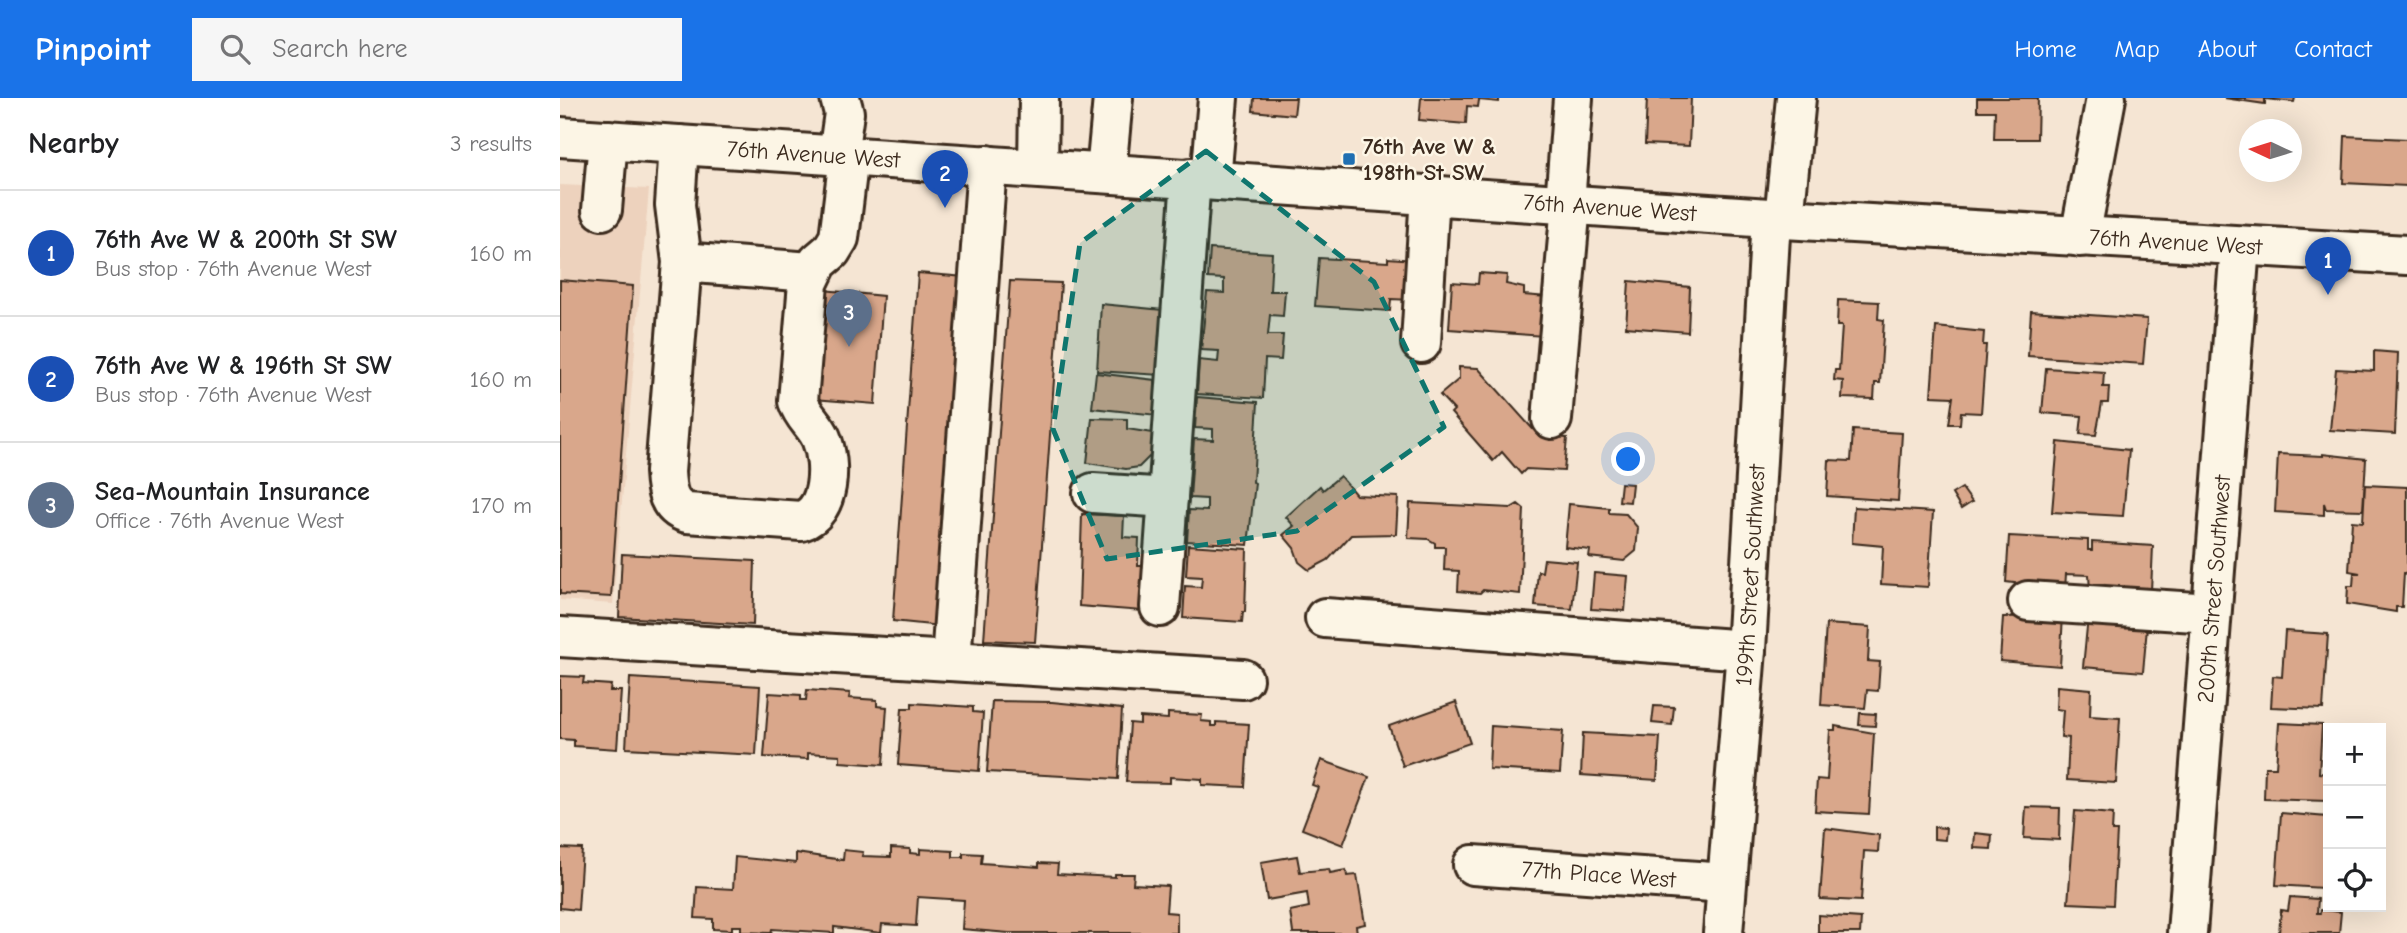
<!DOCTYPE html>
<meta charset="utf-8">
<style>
:root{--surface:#fff;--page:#f6f6f6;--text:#202124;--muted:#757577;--line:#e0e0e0;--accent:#1a73e8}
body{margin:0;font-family:"Comic Neue",sans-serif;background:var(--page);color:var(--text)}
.controls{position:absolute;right:21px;bottom:21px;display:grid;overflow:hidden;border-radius:0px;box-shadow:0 7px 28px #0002}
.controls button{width:63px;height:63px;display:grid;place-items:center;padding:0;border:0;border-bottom:2px solid var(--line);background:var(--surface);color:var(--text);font:35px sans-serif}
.compass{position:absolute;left:1679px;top:21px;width:63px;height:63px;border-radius:50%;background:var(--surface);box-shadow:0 7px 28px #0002;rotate:274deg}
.you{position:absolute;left:1069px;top:362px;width:24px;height:24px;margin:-18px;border:5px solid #fff;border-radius:50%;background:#1a73e8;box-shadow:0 0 0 10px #1a73e833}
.badge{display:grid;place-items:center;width:46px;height:46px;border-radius:50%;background:var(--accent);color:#fff;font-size:23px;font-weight:700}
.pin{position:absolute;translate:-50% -58px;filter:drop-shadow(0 2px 4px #0008)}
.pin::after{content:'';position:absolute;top:37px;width:24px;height:21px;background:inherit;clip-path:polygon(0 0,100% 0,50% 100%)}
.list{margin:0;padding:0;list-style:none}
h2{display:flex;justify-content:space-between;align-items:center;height:91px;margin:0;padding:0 28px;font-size:30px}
h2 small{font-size:23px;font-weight:400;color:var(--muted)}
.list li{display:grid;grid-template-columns:46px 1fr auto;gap:21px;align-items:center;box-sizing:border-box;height:126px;padding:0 28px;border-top:2px solid var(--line)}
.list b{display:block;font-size:26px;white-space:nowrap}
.list p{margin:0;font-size:23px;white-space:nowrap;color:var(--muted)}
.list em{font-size:23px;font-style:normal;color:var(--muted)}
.icon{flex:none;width:38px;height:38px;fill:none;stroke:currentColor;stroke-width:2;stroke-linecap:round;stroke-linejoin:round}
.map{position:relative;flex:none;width:1847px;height:835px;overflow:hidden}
header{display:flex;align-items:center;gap:42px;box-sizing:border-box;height:98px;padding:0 35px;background:var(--accent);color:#fff}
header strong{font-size:33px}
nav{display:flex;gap:38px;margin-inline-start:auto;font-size:24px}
.search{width:490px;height:63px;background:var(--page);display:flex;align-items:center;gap:18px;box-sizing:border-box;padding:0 24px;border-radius:0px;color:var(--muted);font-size:26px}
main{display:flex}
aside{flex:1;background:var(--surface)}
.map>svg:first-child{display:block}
.built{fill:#edd2bd}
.building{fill:#d9a78b;stroke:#3b2a1e;stroke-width:2}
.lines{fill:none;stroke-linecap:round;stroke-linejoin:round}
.minor-casing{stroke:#3b2a1e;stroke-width:44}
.minor{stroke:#fcf5e5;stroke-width:38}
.marked{fill:#0f766e;fill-opacity:0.2;stroke:#0f766e;stroke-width:5;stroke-dasharray:14 9;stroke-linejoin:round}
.poi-dot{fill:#1f6fb2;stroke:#fcf5e5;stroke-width:2.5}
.labels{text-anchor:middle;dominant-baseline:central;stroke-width:5;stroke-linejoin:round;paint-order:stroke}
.poi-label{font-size:23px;font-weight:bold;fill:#3b2a1e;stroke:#fcf5e5;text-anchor:start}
.street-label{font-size:23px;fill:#3b2a1e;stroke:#fcf5e5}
</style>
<header>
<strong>Pinpoint</strong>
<div class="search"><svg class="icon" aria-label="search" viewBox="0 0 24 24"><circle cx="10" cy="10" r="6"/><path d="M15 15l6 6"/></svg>Search here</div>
<nav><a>Home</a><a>Map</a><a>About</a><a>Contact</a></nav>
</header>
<main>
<aside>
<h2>Nearby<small>3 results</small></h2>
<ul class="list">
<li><span class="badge" style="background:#1a4fb4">1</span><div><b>76th Ave W &amp; 200th St SW</b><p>Bus stop · 76th Avenue West</p></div><em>160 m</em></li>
<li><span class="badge" style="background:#1a4fb4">2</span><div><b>76th Ave W &amp; 196th St SW</b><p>Bus stop · 76th Avenue West</p></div><em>160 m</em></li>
<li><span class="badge" style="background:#5c6f8a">3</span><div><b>Sea-Mountain Insurance</b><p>Office · 76th Avenue West</p></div><em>170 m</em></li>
</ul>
</aside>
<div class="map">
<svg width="1847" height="835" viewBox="0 0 1847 835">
<rect width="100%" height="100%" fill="#f5e5d3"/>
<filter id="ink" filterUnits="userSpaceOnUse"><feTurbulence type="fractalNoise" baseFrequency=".0143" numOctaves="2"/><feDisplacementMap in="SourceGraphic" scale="14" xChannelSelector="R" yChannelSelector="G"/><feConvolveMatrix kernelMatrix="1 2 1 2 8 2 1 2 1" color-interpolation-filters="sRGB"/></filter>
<g filter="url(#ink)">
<polygon class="built" points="0,87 89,91 53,506 0,502"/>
<g class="building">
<polygon points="694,0 736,0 734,17 693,13"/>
<polygon points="861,0 939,0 939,4 919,2 918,9 907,8 906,26 859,22"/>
<polygon points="1087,0 1131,0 1129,48 1085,46"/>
<polygon points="1417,0 1478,0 1477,41 1434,41 1435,13 1417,13"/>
<polygon points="1664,0 1735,0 1734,4 1705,1 1705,6"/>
<polygon points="1785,38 1847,41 1847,88 1783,85"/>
<polygon points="650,151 712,155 710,193 725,193 723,218 710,217 708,237 723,237 721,262 705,261 703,300 637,296 639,262 658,264 659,253 641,252 647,194 664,195 664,181 648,180"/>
<polygon points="759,160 828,164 828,160 855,162 852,202 831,201 830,213 755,208"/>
<polygon points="358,175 405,179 380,528 333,523"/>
<polygon points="919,175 947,177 946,186 964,190 964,197 987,199 984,238 889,231 892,184 918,186"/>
<polygon points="0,182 73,188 51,499 0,496"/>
<polygon points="450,183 501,185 475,544 424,542"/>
<polygon points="1069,183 1130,189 1128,234 1066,229"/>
<polygon points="263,192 323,198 315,306 254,301"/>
<polygon points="1278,202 1319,204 1318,221 1324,222 1320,285 1315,285 1314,301 1282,300 1283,283 1274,282 1275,272 1279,272 1282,228 1277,228"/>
<polygon points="541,206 603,212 601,277 537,273"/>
<polygon points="1471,213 1587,221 1583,266 1468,258"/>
<polygon points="1376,229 1424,234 1423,247 1426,247 1421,315 1401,314 1400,326 1389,326 1393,299 1371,298"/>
<polygon points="1814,253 1838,255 1835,336 1770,332 1776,271 1814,273"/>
<polygon points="899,269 918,270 979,338 1007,340 1004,373 966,371 961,376 942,354 933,363 891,315 894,312 880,297 899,281"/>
<polygon points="1486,270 1544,274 1543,289 1549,289 1548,305 1542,305 1536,337 1520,336 1522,318 1482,315"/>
<polygon points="536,275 595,282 597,317 532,310"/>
<polygon points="637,299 698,304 693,384 695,385 688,447 627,443 629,412 647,413 647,401 630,400 634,341 653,342 653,331 635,330"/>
<polygon points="532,320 567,321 567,331 592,335 594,346 590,358 579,369 566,371 527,365"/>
<polygon points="1293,332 1342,335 1338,403 1267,398 1269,362 1291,363"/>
<polygon points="1498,344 1569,352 1563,418 1492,414"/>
<polygon points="1718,356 1763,358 1763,356 1806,361 1803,412 1766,411 1764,405 1764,417 1715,414"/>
<polygon points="780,378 796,397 838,399 836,436 791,437 768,462 749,472 739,464 734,450 723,437 734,428 726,419 760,388 763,392"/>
<polygon points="1061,385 1072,386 1070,404 1059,403"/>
<polygon points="1805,387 1847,389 1847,475 1844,475 1842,509 1836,509 1836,514 1787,506 1788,488 1793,488 1794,475 1800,475 1789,473 1792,423 1803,424"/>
<polygon points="1402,390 1412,404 1401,411 1392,396"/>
<polygon points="850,405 951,410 958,406 964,411 960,496 923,492 920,495 898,493 899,473 884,472 885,449 875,449 875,445 868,441 848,440"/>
<polygon points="1009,406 1049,410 1049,415 1066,416 1078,430 1076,453 1064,463 1029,459 1030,452 1005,449"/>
<polygon points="1294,409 1373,414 1368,489 1321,486 1323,448 1292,445"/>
<polygon points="522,416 564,418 563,439 579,440 578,468 584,468 582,513 519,508"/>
<polygon points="1449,438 1528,442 1528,452 1532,452 1532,444 1593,448 1591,493 1530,493 1529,477 1506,476 1505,491 1446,484"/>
<polygon points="628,447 687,451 685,514 683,514 682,524 623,520 625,488 641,489 642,479 626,478"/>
<polygon points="62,456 195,463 193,527 59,519"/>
<polygon points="984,461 1017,464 1012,511 975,508 978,473 982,474"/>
<polygon points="1034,475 1068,478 1065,513 1031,511"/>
<polygon points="1503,518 1500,568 1440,563 1443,519"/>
<polygon points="1528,519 1587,529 1583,574 1523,569"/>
<polygon points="1266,526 1310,529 1308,563 1320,564 1318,593 1307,592 1305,610 1261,607"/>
<polygon points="1725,533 1768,536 1763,611 1711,609 1713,578 1722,579"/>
<polygon points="0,578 24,579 23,585 51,587 50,593 61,593 57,651 14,648 14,642 0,641"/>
<polygon points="70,580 200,588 196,657 66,650"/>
<polygon points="1497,588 1531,591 1530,618 1560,620 1556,685 1507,682 1509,640 1501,639 1503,612 1496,611"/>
<polygon points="247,592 290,595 289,600 317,602 317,608 327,609 323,667 280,664 280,657 248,655 248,661 204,659 209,595 241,597 241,602 246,602"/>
<polygon points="432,603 492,604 562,611 558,681 427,674"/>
<polygon points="896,604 910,645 843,668 829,628"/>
<polygon points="352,605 413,609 413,614 423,615 419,673 338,667 342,610 352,610"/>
<polygon points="1094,608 1114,609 1112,627 1092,625"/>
<polygon points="608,615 642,617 641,623 651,624 651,628 656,628 656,624 689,626 685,689 642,687 642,681 610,679 610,685 566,684 570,625 580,626 580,619 608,621"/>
<polygon points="1300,615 1316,616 1315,628 1299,627"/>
<polygon points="1719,625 1762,627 1759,675 1768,676 1768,703 1704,701 1705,669 1716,669"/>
<polygon points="931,628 1003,633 1000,675 929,671"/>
<polygon points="1275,628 1314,635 1309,716 1255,713 1257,681 1267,682 1270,632 1275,632"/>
<polygon points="1023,635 1100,639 1097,682 1021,677"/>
<polygon points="761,662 809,679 783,747 742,731 758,689 752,687"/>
<polygon points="1466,709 1500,710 1499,742 1464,740"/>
<polygon points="1515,713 1553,716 1552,733 1557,733 1553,807 1508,805"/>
<polygon points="1721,715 1767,719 1763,790 1716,787"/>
<polygon points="1374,729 1386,730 1385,742 1374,741"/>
<polygon points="1265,730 1319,737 1318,754 1304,753 1301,803 1260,801"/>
<polygon points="1415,735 1432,737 1431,751 1414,750"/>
<polygon points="0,750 22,751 18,812 0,810"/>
<polygon points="331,750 350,751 350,755 360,756 360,751 393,753 393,759 403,759 403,755 422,756 421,765 479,769 479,765 498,766 497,776 555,779 555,776 574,776 573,786 608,788 606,814 617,815 617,835 449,835 402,831 404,802 358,799 356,828 322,826 321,835 274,829 274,835 212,831 211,835 181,834 181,828 172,828 172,832 153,831 153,821 135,820 137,789 173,791 175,759 236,765 236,755 283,762 284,752 303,754 302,758 331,759"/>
<polygon points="737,758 740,774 769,771 770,775 786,772 787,778 797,777 805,826 796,828 797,835 733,835 730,813 749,809 747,795 707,802 701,764"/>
<polygon points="1730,799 1758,801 1757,815 1760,815 1761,812 1781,814 1779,835 1719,835 1721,812 1728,813"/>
<polygon points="1258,817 1301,820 1300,835 1258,835"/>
</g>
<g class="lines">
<g class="minor-casing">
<g id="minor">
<path id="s1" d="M0 39 1224 121 1847 157"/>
<path d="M119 47 115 107 122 164 105 374C106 392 108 409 127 415L241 423C270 414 272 366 261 340 255 326 243 319 238 303L248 185 258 164 271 153 279 140 289 58"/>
<polyline points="278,57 284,15 280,0"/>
<polyline points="478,70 479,0"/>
<polyline points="546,75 553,0"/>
<polyline points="651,82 658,0"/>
<polyline points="1005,105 1013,0"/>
<polyline points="42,112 48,42"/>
<polyline points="1224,121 1236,0"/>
<polyline points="1520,139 1546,0"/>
<polyline points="122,164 251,174"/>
<polyline points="861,245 870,96"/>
<polyline points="992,321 1011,106"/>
<polyline points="533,395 608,400"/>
<polyline points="1468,503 1651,515"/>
<polyline points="600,509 631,80"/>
<polyline points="765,520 1186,552"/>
<polyline points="0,539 683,581"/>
<polyline points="391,563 427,67"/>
<path id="s2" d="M913 767 1166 785"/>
<path id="s3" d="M1163 835 1186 552 1211 120"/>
<path id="s4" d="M1627 835 1680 148"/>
</g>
</g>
<use href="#minor" class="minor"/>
</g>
</g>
<path class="marked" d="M646 53 814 184 884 329 737 433 547 461 493 331 520 145Z"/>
<rect class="poi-dot" x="782" y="54" width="14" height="14" rx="3.5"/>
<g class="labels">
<g class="poi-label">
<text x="803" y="48">76th Ave W &amp;<tspan x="803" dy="26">198th St SW</tspan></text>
</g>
<g class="street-label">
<text stroke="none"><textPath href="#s1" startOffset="254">76th Avenue West</textPath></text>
<text stroke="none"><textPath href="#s1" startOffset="1052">76th Avenue West</textPath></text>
<text stroke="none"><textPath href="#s1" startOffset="1619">76th Avenue West</textPath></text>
<text stroke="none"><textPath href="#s3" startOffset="359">199th Street Southwest</textPath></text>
<text stroke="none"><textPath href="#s4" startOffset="345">200th Street Southwest</textPath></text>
<text stroke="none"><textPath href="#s2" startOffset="126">77th Place West</textPath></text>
</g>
</g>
</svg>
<div class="controls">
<button>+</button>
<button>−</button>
<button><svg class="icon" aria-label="locate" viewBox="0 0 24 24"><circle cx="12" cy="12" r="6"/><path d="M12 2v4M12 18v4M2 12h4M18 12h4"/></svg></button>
</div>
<svg class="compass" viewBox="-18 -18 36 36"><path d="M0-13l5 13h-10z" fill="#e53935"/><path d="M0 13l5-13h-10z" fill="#757577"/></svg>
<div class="you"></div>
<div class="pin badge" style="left:1768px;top:197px;background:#1a4fb4">1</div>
<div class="pin badge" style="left:385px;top:110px;background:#1a4fb4">2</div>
<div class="pin badge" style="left:289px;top:249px;background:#5c6f8a">3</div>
</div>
</main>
